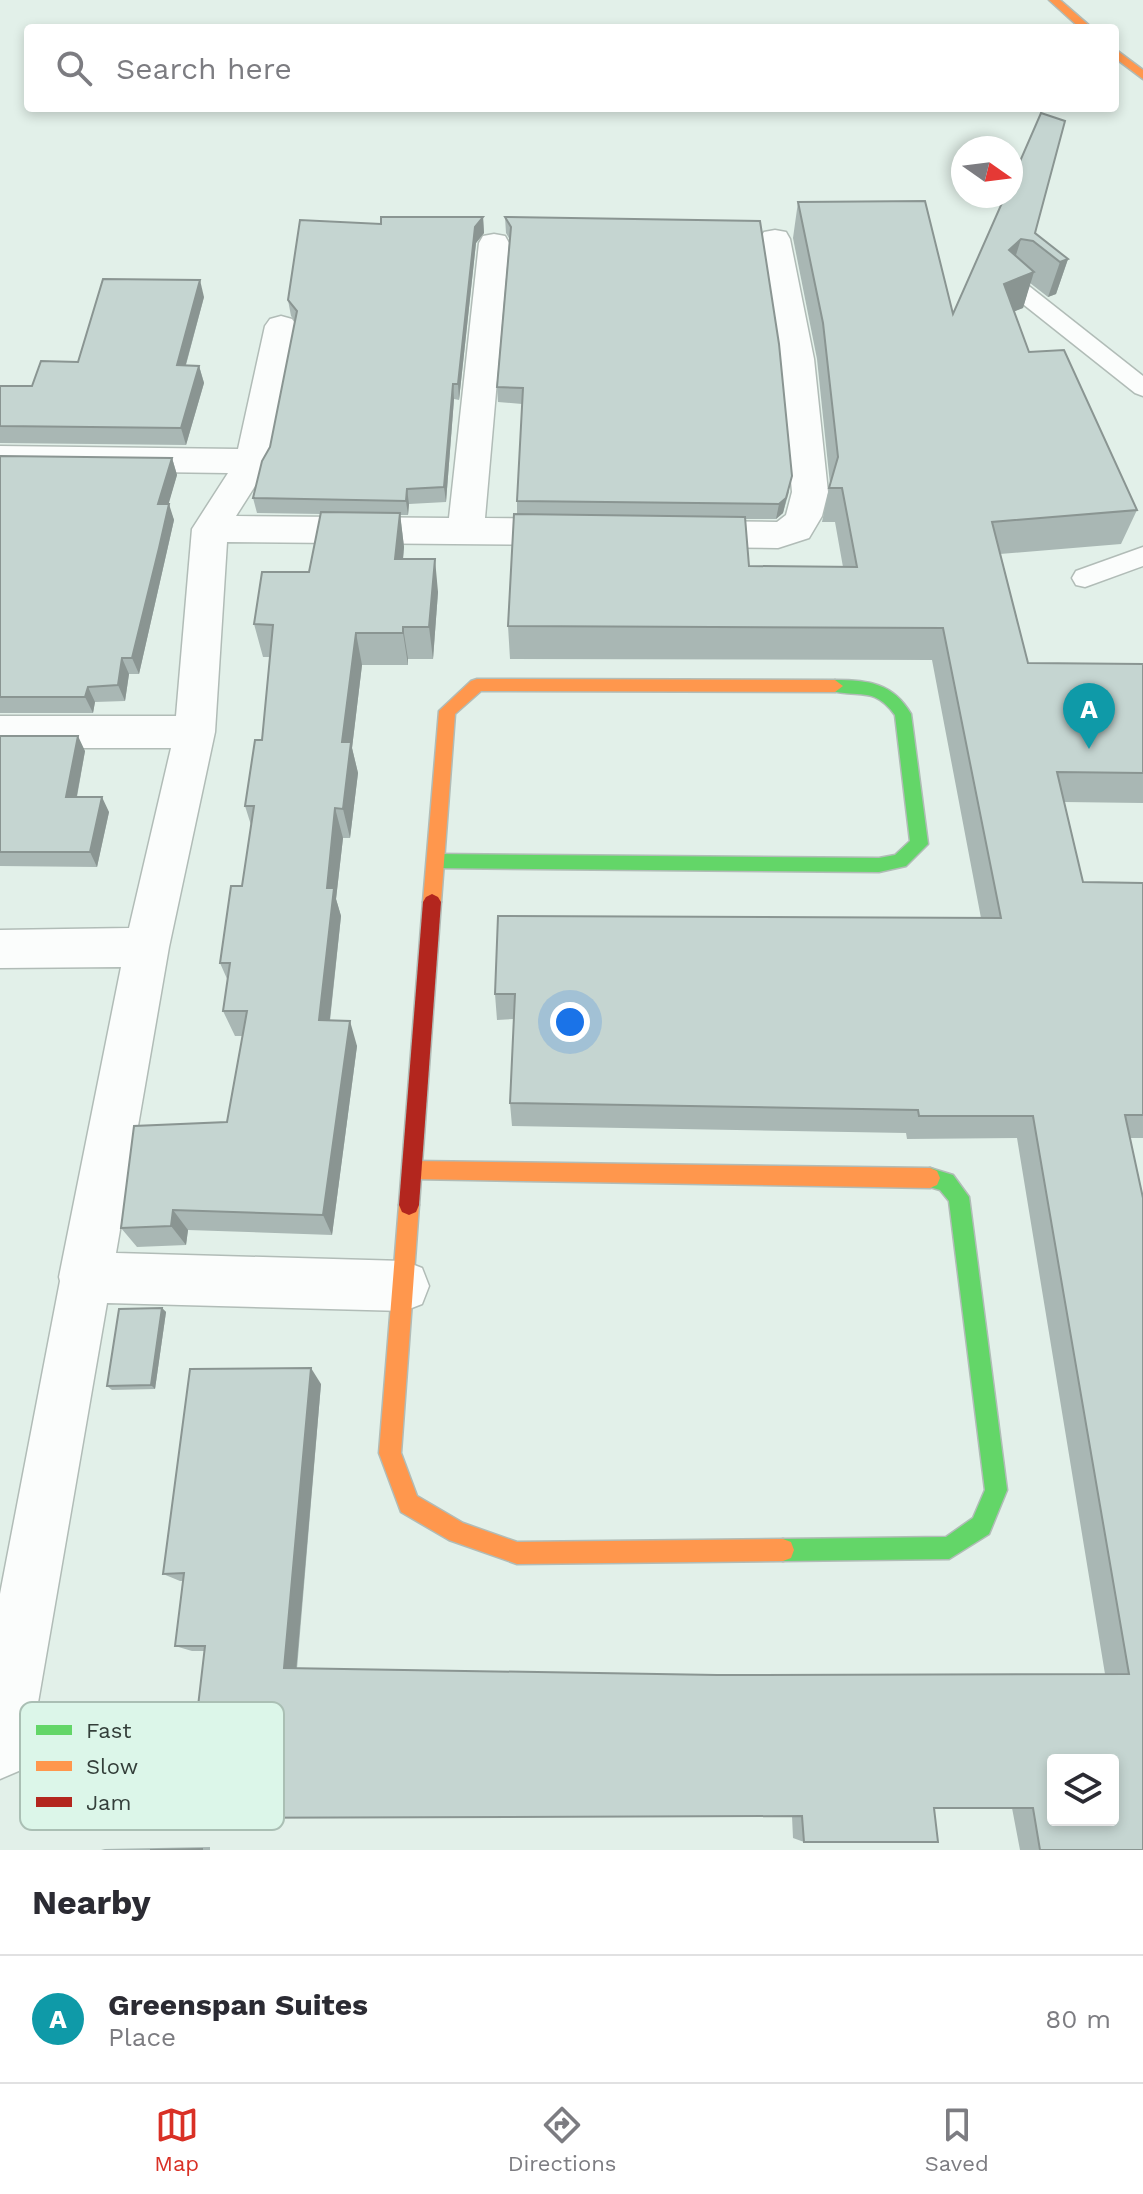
<!DOCTYPE html>
<style>
:root{--surface:#fff;--page:#f7f7f7;--text:#2b2b33;--muted:#7c7c81;--line:#e1e1e2;--accent:#d93025}
body{margin:0;font-family:"Work Sans",sans-serif;background:var(--page);color:var(--text)}
.controls{position:absolute;right:24px;bottom:24px;display:grid;overflow:hidden;border-radius:8px;box-shadow:0 4px 12px #0003}
.controls button{width:72px;height:72px;display:grid;place-items:center;padding:0;border:0;border-bottom:2px solid var(--line);background:var(--surface);color:var(--text);font:40px sans-serif}
.compass{position:absolute;left:951px;top:136px;width:72px;height:72px;border-radius:50%;background:var(--surface);box-shadow:0 4px 12px #0003;rotate:104deg}
.you{position:absolute;left:570px;top:1022px;width:28px;height:28px;margin:-20px;border:6px solid #fff;border-radius:50%;background:#1a73e8;box-shadow:0 0 0 12px #1a73e833}
.badge{display:grid;place-items:center;width:52px;height:52px;border-radius:50%;background:var(--accent);color:#fff;font-size:26px;font-weight:700}
.pin{position:absolute;translate:-50% -66px;filter:drop-shadow(0 2px 4px #0008)}
.pin::after{content:'';position:absolute;top:42px;width:28px;height:24px;background:inherit;clip-path:polygon(0 0,100% 0,50% 100%)}
.list{margin:0;padding:0;list-style:none}
h2{display:flex;justify-content:space-between;align-items:center;height:104px;margin:0;padding:0 32px;font-size:34px}
h2 small{font-size:26px;font-weight:400;color:var(--muted)}
.list li{display:grid;grid-template-columns:52px 1fr auto;gap:24px;align-items:center;box-sizing:border-box;height:128px;padding:0 32px;border-top:2px solid var(--line)}
.list b{display:block;font-size:30px;white-space:nowrap}
.list p{margin:0;font-size:26px;white-space:nowrap;color:var(--muted)}
.list em{font-size:26px;font-style:normal;color:var(--muted)}
.icon{flex:none;width:44px;height:44px;fill:none;stroke:currentColor;stroke-width:2;stroke-linecap:round;stroke-linejoin:round}
.map{position:relative;flex:none;width:1143px;height:1850px;overflow:hidden}
.search{position:absolute;background:var(--surface);box-shadow:0 4px 12px #0003;left:24px;right:24px;top:24px;height:88px;display:flex;align-items:center;gap:20px;box-sizing:border-box;padding:0 28px;border-radius:8px;color:var(--muted);font-size:30px}
.sheet{height:232px;background:var(--surface)}
nav{display:flex;justify-content:space-around;align-items:center;box-sizing:border-box;height:112px;border-top:2px solid var(--line);background:var(--surface);font-size:22px;color:var(--muted)}
nav a{display:grid;justify-items:center;gap:4px}
nav .on{color:var(--accent)}
.map>svg:first-child{display:block}
.lines{fill:none;stroke-linecap:round;stroke-linejoin:round}
.lane-casing{stroke:#b1bcb7;stroke-width:3}
.street-casing{stroke:#b1bcb7;stroke-width:3}
.fast-casing{stroke:#b1bcb7;stroke-width:3}
.slow-casing{stroke:#b1bcb7;stroke-width:3}
.jam-casing{stroke:#b1bcb7;stroke-width:3}
.lane{fill:#fbfdfc;fill-rule:evenodd}
.street{fill:#fbfdfc;fill-rule:evenodd}
.fast{fill:#63d668;fill-rule:evenodd}
.slow{fill:#ff974d;fill-rule:evenodd}
.jam{fill:#b3261e;fill-rule:evenodd}
.wall{fill:#a9b7b4}
.shaded-wall{fill:#8a9592}
.building{fill:#c5d5d1;stroke:#8a9592;stroke-width:2;fill-rule:evenodd}
.key{fill:#dcf6e9;stroke:#aabfb4;stroke-width:2}
.key-label{font-size:22px;fill:#343f3a}
</style>
<div class="map">
<svg width="1143" height="1850" viewBox="0 0 1143 1850">
<rect width="100%" height="100%" fill="#e2f0e9"/>
<g class="lines">
<g class="lane-casing">
<g id="lane">
<polygon points="1012,277 1020,279 1143,376 1143,396 1135,393 1004,289 1001,284"/>
<polygon points="1143,547 1143,566 1085,587 1076,585 1072,578 1076,571"/>
</g>
</g>
<g class="street-casing">
<g id="street">
<polygon points="775,230 786,232 790,239 814,359 828,492 822,516 809,538 778,548 688,547 675,543 670,534 675,525 688,521 777,522 786,515 792,492 780,359 760,239 764,232"/>
<polygon points="494,234 505,236 509,243 485,518 571,519 584,523 589,532 584,541 571,545 227,542 215,732 169,947 116,1253 404,1261 422,1268 429,1286 422,1304 404,1311 107,1303 30,1749 21,1770 0,1779 0,1594 60,1281 59,1277 121,967 0,968 0,930 129,928 171,748 0,748 0,716 176,716 192,529 228,473 0,470 0,446 238,449 265,326 270,319 281,316 292,319 297,326 271,461 236,516 449,518 479,243 483,236"/>
</g>
</g>
<g class="fast-casing">
<g id="fast">
<path d="M835 680C868 680 893 683 911 714L928 844 906 866 879 872 436 868 430 866 427 861 430 856 436 854 879 858 895 855 910 841 895 715C873 685 859 699 829 690L827 686Z"/>
<polygon points="930,1168 953,1175 969,1197 1007,1490 989,1534 949,1559 783,1561 775,1558 772,1550 775,1542 783,1539 946,1537 973,1518 985,1490 949,1201 940,1190 923,1185 920,1178 923,1171"/>
</g>
</g>
<g class="slow-casing">
<g id="slow">
<polygon points="1049,0 1060,0 1092,28 1080,28"/>
<polygon points="1115,49 1143,70 1143,79 1115,58"/>
<polygon points="477,679 835,680 843,686 835,692 481,691 455,714 441,902 438,907 426,907 423,902 439,711 471,681"/>
<polygon points="413,1161 930,1168 937,1171 940,1178 937,1185 930,1188 413,1179 406,1177 403,1170 406,1163"/>
<polygon points="409,1195 416,1198 419,1205 401,1453 417,1496 463,1523 517,1542 783,1539 791,1542 794,1550 791,1558 783,1561 517,1564 449,1540 401,1512 379,1453 399,1205 402,1198"/>
</g>
</g>
<g class="jam-casing">
<polygon id="jam" points="432,894 438,897 441,902 419,1205 416,1212 409,1215 402,1212 399,1205 423,902 426,897"/>
</g>
<use href="#lane" class="lane"/>
<use href="#street" class="street"/>
<use href="#fast" class="fast"/>
<use href="#slow" class="slow"/>
<use href="#jam" class="jam"/>
</g>
<g class="wall">
<polygon points="1005,196 1035,233 1068,259 1056,294 1048,297 1030,283 1023,308 1014,311 1029,352 1137,510 1121,544 1000,554 1028,663 1143,664 1143,803 1064,802 1083,882 1143,883 1143,1138 1130,1138 1143,1850 1020,1850 1012,1808 934,1808 804,1842 793,1838 792,1816 204,1651 192,1651 175,1646 183,1581 180,1581 163,1574 321,1384 297,1669 717,1675 1105,1674 1017,1138 907,1139 906,1133 512,1126 510,1103 514,1019 497,1020 495,994 981,918 932,660 510,659 508,626 517,514 517,501 522,404 498,402 497,387 510,240 506,233 505,217 789,492 783,513 776,519 745,519 749,566 843,567 835,522 822,522 830,484 817,359 793,238 798,202 953,314"/>
<polygon points="483,217 484,233 476,243 459,400 454,399 446,502 409,504 408,515 400,515 404,547 403,559 438,592 433,659 408,659 408,665 362,665 352,748 358,773 350,838 343,838 336,899 341,916 330,1021 357,1046 332,1235 188,1230 186,1245 137,1247 121,1228 227,1122 243,1036 235,1036 223,1011 228,981 220,963 242,886 251,825 245,806 262,740 270,657 263,657 254,624 309,572 321,514 257,513 253,498 270,447 295,321 291,316 288,300 381,224"/>
<polygon points="204,297 186,365 199,366 204,383 186,445 0,443 0,386 32,386"/>
<polygon points="0,456 172,458 177,475 168,504 174,520 139,674 129,674 125,701 95,702 93,713 0,713"/>
<polygon points="0,736 85,751 77,797 109,812 97,867 0,866"/>
<polygon points="162,1308 166,1312 155,1389 112,1390 107,1386"/>
<polygon points="210,1847 210,1850 101,1850 105,1849"/>
</g>
<g class="shaded-wall">
<polygon points="483,217 484,233 476,243 459,400 458,384 475,227"/>
<polygon points="1021,239 1010,274 1009,250"/>
<polygon points="1068,259 1056,294 1048,297 1060,262"/>
<polygon points="1034,272 1023,308 993,320 1004,284"/>
<polygon points="200,280 204,297 181,382 177,365"/>
<polygon points="199,366 204,383 186,445 181,428"/>
<polygon points="453,384 454,399 446,502 444,487"/>
<polygon points="172,458 177,475 164,520 158,504"/>
<polygon points="792,476 783,513 776,519 779,504"/>
<polygon points="407,489 409,504 408,515 406,501"/>
<polygon points="169,504 174,520 139,674 132,658"/>
<polygon points="400,513 404,547 400,593 395,559"/>
<polygon points="435,559 438,592 433,659 429,627"/>
<polygon points="403,627 408,659 408,665 403,633"/>
<polygon points="356,633 362,665 352,748 358,773 350,838 343,809 342,742"/>
<polygon points="122,658 129,674 125,701 118,685"/>
<polygon points="88,687 95,702 93,713 85,697"/>
<polygon points="78,736 85,751 74,811 66,797"/>
<polygon points="102,797 109,812 97,867 90,852"/>
<polygon points="335,808 343,838 336,899 341,916 327,1045 319,1020 327,888"/>
<polygon points="350,1021 357,1046 332,1235 323,1215"/>
<polygon points="173,1210 188,1230 186,1245 171,1226"/>
<polygon points="162,1308 166,1312 155,1389 151,1385"/>
<polygon points="311,1368 321,1384 296,1672 284,1668"/>
</g>
<g class="building">
<path d="M1041 113 1065 121 1035 233 1068 259 1060 262 1033 241 1021 239 1009 250 1034 272 1004 284 1029 352 1064 350 1137 510 992 522 1028 663 1143 664V773L1057 772 1083 882 1143 883V1115H1125L1143 1198V1850H1040L1033 1808H934L938 1842H804L802 1816 185 1818 205 1646H175L184 1573 163 1574 190 1369 311 1368 284 1668 717 1675 1129 1674 1033 1116H919L918 1110 510 1103 515 994H495L498 916 1001 918 943 628 508 626 514 514 745 517 749 566 857 567 842 488H829L838 457 823 323 798 202 925 201 953 314 1005 196H1011V182ZM1053 1760H1113V1820H1053Z"/>
<polygon points="381,217 483,217 475,227 458,384 453,384 444,487 407,489 406,501 253,498 262,461 270,447 297,311 288,300 300,220 381,224"/>
<polygon points="505,217 760,221 779,344 792,476 786,498 779,504 517,501 523,388 497,387 511,227"/>
<polygon points="103,279 200,280 177,365 199,366 181,428 0,426 0,386 32,386 41,361 78,362"/>
<polygon points="0,456 172,458 158,504 169,504 159,548 132,658 122,658 118,685 88,687 85,697 0,697"/>
<polygon points="321,512 400,513 395,559 435,559 429,627 403,627 403,633 356,633 342,742 351,742 343,809 335,808 327,888 334,888 319,1020 350,1021 323,1215 173,1210 171,1226 121,1228 134,1126 227,1122 247,1011 223,1011 230,963 220,963 231,886 242,886 254,806 245,806 255,740 262,740 273,625 254,624 262,572 309,572"/>
<polygon points="0,736 78,736 66,797 102,797 90,852 0,852"/>
<polygon points="162,1308 151,1385 107,1386 119,1309"/>
<polygon points="202,1849 202,1850 150,1850"/>
</g>
<rect x="20" y="1702" width="264" height="128" rx="12" class="key"/>
<rect x="36" y="1725" width="36" height="10" fill="#63d668"/>
<rect x="36" y="1761" width="36" height="10" fill="#ff974d"/>
<rect x="36" y="1797" width="36" height="10" fill="#b3261e"/>
<g class="key-label">
<text x="86" y="1738">Fast</text>
<text x="86" y="1774">Slow</text>
<text x="86" y="1810">Jam</text>
</g>
</svg>
<div class="controls">
<button><svg class="icon" aria-label="layers" viewBox="0 0 24 24"><path d="M12 4l9 5-9 5-9-5zM3 14l9 5 9-5"/></svg></button>
</div>
<svg class="compass" viewBox="-18 -18 36 36"><path d="M0-13l5 13h-10z" fill="#e53935"/><path d="M0 13l5-13h-10z" fill="#7c7c81"/></svg>
<div class="you"></div>
<div class="pin badge" style="left:1089px;top:749px;background:#0f9aa8">A</div>
<div class="search"><svg class="icon" aria-label="search" viewBox="0 0 24 24"><circle cx="10" cy="10" r="6"/><path d="M15 15l6 6"/></svg>Search here</div>
</div>
<section class="sheet">
<h2>Nearby<small></small></h2>
<ul class="list">
<li><span class="badge" style="background:#0f9aa8">A</span><div><b>Greenspan Suites</b><p>Place</p></div><em>80 m</em></li>
</ul>
</section>
<nav>
<a class="on"><svg class="icon" aria-label="map" viewBox="0 0 24 24"><path d="M3 6l6-2 6 2 6-2v14l-6 2-6-2-6 2zM9 4v14M15 6v14"/></svg>Map</a>
<a><svg class="icon" aria-label="directions" viewBox="0 0 24 24"><path d="M12 3l9 9-9 9-9-9zM9 14v-3h6M13 9l2 2-2 2"/></svg>Directions</a>
<a><svg class="icon" aria-label="saved" viewBox="0 0 24 24"><path d="M7 4h10v16l-5-4-5 4z"/></svg>Saved</a>
</nav>
